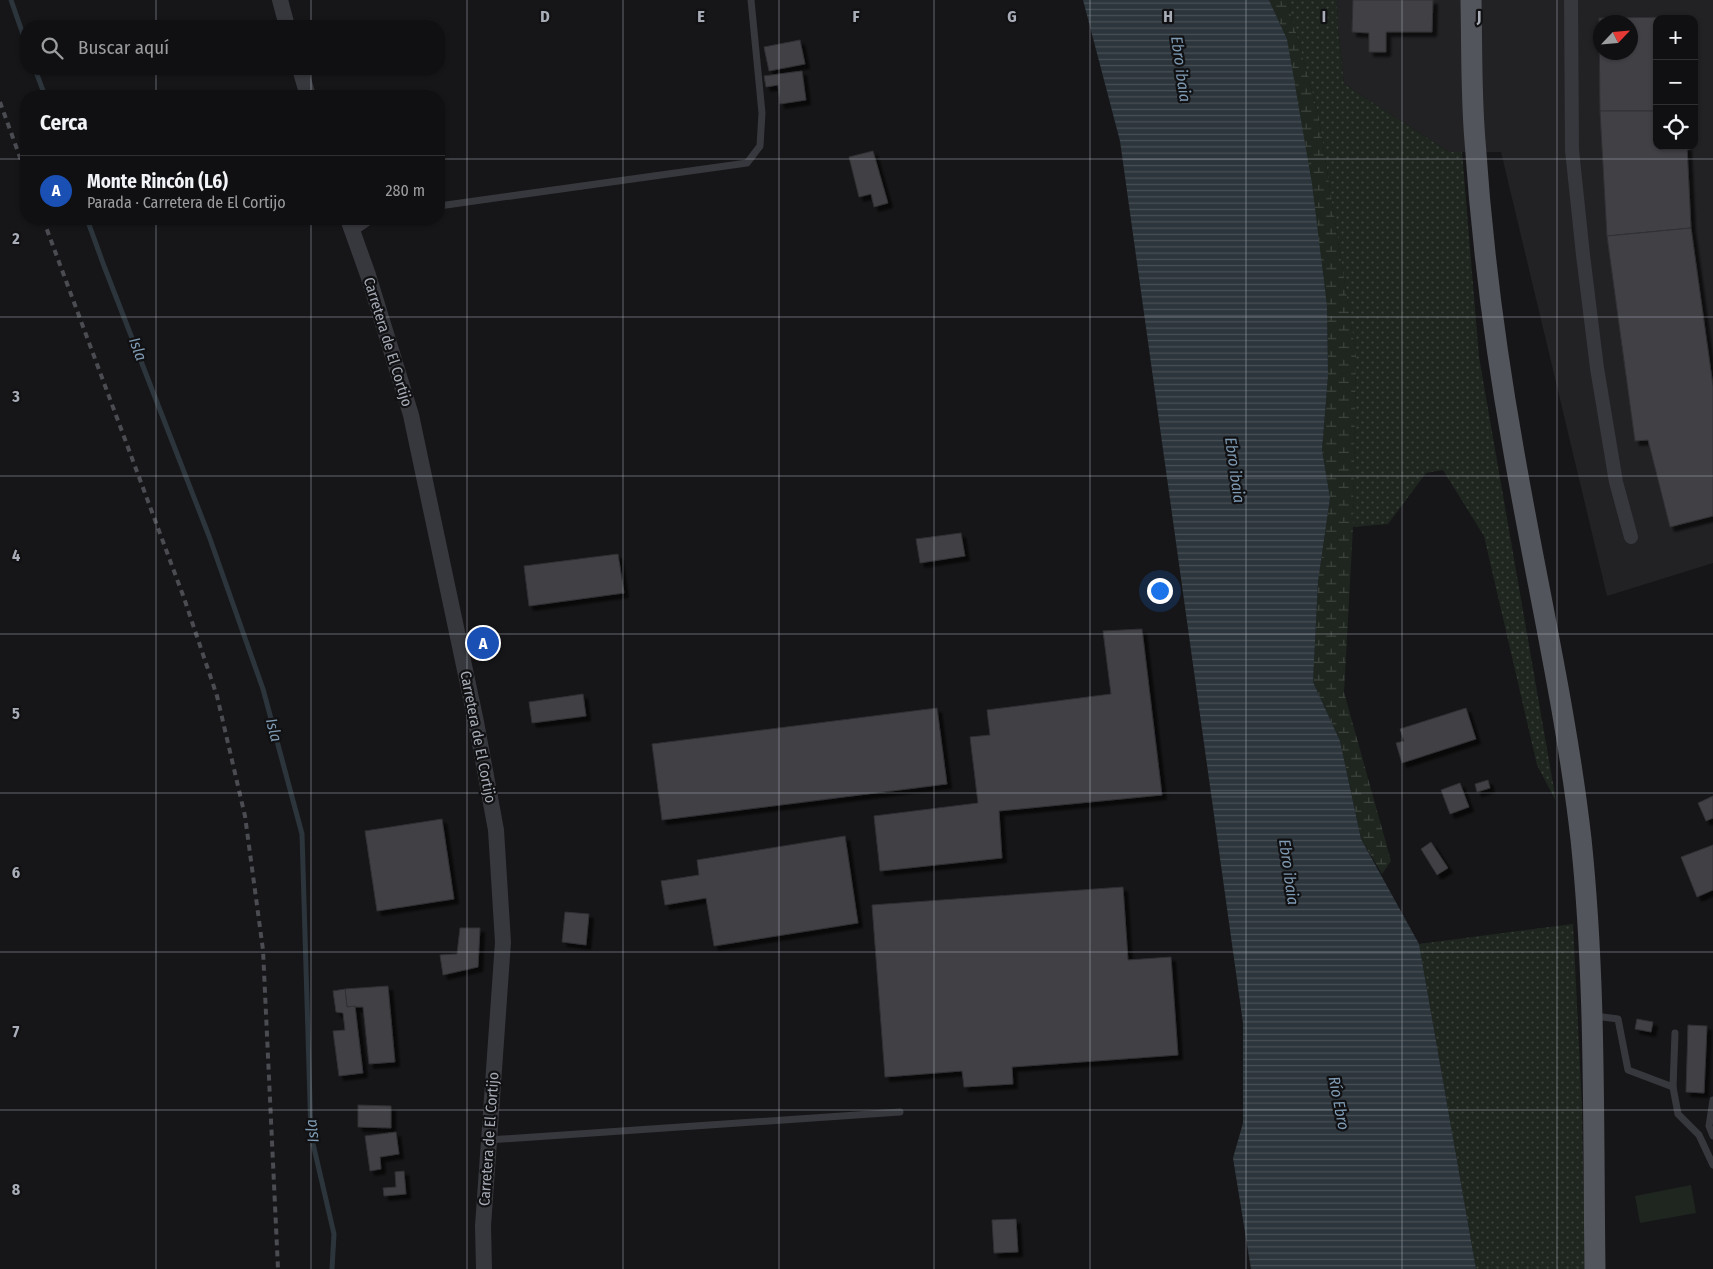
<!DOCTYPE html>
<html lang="es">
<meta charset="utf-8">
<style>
:root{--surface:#101012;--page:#1e1e20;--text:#f1f3f6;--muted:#9c9d9f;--line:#303032;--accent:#f2b134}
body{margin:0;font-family:"Fira Sans Condensed",sans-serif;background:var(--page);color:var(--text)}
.controls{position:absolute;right:15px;top:15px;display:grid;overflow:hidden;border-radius:10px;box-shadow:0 1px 4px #0004}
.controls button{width:45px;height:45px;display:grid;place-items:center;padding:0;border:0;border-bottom:1px solid var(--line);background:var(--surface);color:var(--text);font:25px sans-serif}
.compass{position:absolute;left:1593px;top:15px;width:45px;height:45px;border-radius:50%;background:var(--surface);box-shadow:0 1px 4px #0004;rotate:64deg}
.you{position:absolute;left:1159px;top:590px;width:18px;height:18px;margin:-12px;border:4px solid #fff;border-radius:50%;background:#1a73e8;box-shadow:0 0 0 8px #1a73e833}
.badge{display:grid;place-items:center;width:32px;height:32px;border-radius:50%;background:var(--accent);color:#fff;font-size:16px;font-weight:700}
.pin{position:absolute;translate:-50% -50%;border:2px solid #fff;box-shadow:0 1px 5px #0006}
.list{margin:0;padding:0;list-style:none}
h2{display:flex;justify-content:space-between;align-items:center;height:65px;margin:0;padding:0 20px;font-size:21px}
h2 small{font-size:16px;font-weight:400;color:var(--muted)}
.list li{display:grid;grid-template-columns:32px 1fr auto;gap:15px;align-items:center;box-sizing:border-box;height:70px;padding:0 20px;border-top:1px solid var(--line)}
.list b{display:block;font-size:19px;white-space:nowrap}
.list p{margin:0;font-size:16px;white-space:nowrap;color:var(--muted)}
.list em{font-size:16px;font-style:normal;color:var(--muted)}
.icon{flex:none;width:28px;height:28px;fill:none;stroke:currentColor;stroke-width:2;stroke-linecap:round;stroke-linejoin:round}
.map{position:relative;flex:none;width:1713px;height:1269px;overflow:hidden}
.search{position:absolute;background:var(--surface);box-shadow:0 1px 4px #0004;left:20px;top:20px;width:425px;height:55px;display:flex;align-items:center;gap:12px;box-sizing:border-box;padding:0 18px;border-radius:20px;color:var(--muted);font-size:19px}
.panel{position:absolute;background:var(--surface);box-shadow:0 1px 4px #0004;left:20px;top:90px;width:425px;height:135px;border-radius:20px}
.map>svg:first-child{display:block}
.built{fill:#222225;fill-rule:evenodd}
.grass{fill:url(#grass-dots)}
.wetland{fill:url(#wetland-marsh)}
.pitch{fill:#1e261f}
.water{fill:url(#water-rules)}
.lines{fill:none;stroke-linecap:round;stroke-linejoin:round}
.stream{stroke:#2c353c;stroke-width:5}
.building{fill:#404145;stroke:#303034;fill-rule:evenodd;filter:url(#shadow)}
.service{stroke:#37383d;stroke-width:7}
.minor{stroke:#37383d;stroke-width:14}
.tertiary{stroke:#37383d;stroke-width:16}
.primary{stroke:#53555c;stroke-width:21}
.rail{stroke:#4a4c52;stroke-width:4;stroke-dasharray:6 5;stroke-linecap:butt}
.grid{fill:none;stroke:#a8adb8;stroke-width:1;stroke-opacity:0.55}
.labels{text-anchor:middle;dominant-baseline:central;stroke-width:4.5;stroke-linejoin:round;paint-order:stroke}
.street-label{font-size:15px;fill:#a8adb8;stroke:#111113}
.water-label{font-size:16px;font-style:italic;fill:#7f9bb3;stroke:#111113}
.grid-label{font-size:16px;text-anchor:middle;font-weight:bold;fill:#a8adb8;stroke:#111113;stroke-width:4.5;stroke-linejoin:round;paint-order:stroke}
</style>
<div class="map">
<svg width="1713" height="1269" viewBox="0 0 1713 1269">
<defs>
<pattern id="grass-dots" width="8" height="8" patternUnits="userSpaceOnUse" patternTransform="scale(1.25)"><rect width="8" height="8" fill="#1e261f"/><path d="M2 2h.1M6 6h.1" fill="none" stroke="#3c433d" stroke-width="1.8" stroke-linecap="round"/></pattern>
<pattern id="wetland-marsh" width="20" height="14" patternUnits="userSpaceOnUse" patternTransform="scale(1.25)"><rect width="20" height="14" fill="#1e261f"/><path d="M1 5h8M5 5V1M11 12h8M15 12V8" fill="none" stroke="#3c433d"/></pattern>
<pattern id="water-rules" width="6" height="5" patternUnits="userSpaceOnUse" patternTransform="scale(1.25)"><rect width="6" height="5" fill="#2c353c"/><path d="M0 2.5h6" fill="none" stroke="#485056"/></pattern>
<filter id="shadow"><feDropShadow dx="4.5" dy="4.5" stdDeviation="1" flood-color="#0009"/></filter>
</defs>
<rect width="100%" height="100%" fill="#161618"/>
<path class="built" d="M1337 0H1713V563L1607 596 1501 152H1449L1344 84 1338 28ZM1657 19H1694V146H1657ZM1600 22H1630V52H1600Z"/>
<g class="grass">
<polygon points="1287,0 1337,0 1338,28 1344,84 1449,152 1462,152 1479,357 1556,801 1537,765 1484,536 1443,470 1426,473 1388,524 1353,527 1356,355 1318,113"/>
<polygon points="1573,924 1582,1108 1585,1269 1476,1269 1419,944"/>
</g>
<polygon class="wetland" points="1269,0 1287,0 1318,113 1356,355 1353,527 1344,692 1391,861 1382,874 1361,839 1340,741 1313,682 1318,582 1330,498 1322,450 1328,376 1327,306 1287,39"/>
<polygon class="pitch" points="1691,1185 1696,1213 1640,1223 1635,1196"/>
<polygon class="water" points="1083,0 1269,0 1287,39 1312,184 1327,306 1328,376 1322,450 1330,498 1318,582 1313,682 1340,741 1361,839 1419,944 1476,1269 1251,1269 1233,1158 1243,1123 1243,1023 1120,141"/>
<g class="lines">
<g class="stream">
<polyline points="11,0 26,43"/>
<polyline points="35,69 45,96"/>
<polyline points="87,219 104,266 209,536 263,689 302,834 311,1135 334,1234 332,1269"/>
</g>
</g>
<g class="building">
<polygon points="1353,0 1433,0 1432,32 1386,32 1386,52 1369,52 1369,33 1352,32"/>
<path d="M1684 17V19H1657V111H1600L1599 18ZM1600 22H1630V52H1600Z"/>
<polygon points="800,40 805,64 769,71 764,47"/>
<polygon points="802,71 806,100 780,104 778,85 766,87 764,76"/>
<polygon points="1600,111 1657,111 1657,146 1687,146 1691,228 1607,236"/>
<polygon points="873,151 888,203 874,207 871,194 859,197 849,157"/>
<polygon points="1691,228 1713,386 1713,516 1670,527 1648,440 1635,441 1607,236"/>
<polygon points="961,533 965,556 920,563 916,539"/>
<polygon points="618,554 624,593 529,606 524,566"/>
<polygon points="1142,629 1162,795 999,811 1002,858 880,871 874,816 978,803 970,737 990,735 987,710 1111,694 1103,631"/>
<polygon points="583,694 586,716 532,723 529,702"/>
<polygon points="937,708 947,784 662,820 652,744"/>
<polygon points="1466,708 1476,739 1402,763 1396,743 1404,741 1400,729"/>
<polygon points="1488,780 1490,788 1477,792 1475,784"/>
<polygon points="1460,783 1469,807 1450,814 1441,790"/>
<polygon points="1713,796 1713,818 1706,821 1698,803"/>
<polygon points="442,819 454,899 377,911 365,831"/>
<polygon points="845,836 858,923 714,946 706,898 665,905 661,881 699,875 697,860"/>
<polygon points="1431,842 1448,868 1437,875 1421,849"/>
<polygon points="1713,845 1713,890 1697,897 1681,857"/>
<polygon points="1123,887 1128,960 1171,957 1178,1055 1012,1067 1013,1084 964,1087 962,1071 885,1077 872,905"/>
<polygon points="565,912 589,914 586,945 562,942"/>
<polygon points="460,928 480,928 478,967 443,975 440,955 457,954"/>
<polygon points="388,986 395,1062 369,1064 363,1007 347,1007 345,989"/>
<polygon points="345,989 347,1007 355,1006 363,1073 339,1076 333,1031 345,1030 343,1013 336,1012 333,991"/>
<polygon points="1637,1019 1653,1022 1651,1032 1635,1029"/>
<polygon points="1688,1025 1707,1026 1704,1093 1686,1092"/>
<polygon points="358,1105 391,1106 391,1128 358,1127"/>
<polygon points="396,1132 399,1154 380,1157 381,1169 370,1171 365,1136"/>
<polygon points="404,1171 406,1194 384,1196 383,1188 396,1187 395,1172"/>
<polygon points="1016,1219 1018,1252 994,1253 992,1220"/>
</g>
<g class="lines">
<g class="service">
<polyline points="439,206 747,163 760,146 762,113 751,0"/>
<polyline points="353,233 373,219"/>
<polyline points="1595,1016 1618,1019 1628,1070 1673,1087 1675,1033"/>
<polyline points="1673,1087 1678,1114 1699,1135 1713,1165"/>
<polyline points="1713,1100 1709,1126 1713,1136"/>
<polyline points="489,1140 900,1112"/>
</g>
<polyline class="minor" points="1571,0 1572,150 1583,255 1597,368 1616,482 1631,537"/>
<g class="tertiary">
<polyline points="280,0 287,26"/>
<polyline points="300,69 308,96"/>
<polyline points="348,219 368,275 411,415 476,722 496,830 503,942 483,1226 484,1269"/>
</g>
<path class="primary" d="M1471 0C1472 47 1471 94 1475 141 1482 244 1495 346 1513 447 1535 577 1566 707 1581 839 1596 982 1593 1126 1595 1269"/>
<g class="rail">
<polyline points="0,102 26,174"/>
<polyline points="43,219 184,598 217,696 245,816 263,950 278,1269"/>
</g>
</g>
<path class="grid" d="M156 0V26M311 0V26M467 0V1269M623 0V1269M779 0V1269M934 0V1269M1090 0V1269M1246 0V1269M1402 0V1269M1557 0V1269M156 69V96M311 69V96M0 159H26M439 159H1713M156 219V1269M311 219V1269M0 317H1713M0 476H1713M0 634H1713M0 793H1713M0 952H1713M0 1110H1713"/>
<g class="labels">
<g class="street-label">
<text transform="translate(388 342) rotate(73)">Carretera de El Cortijo</text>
<text transform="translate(478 737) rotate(79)">Carretera de El Cortijo</text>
<text transform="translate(489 1139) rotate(-86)">Carretera de El Cortijo</text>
</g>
<g class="water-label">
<text transform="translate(1181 69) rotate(82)">Ebro ibaia</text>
<text transform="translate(138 349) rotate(69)">Isla</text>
<text transform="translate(1235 470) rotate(82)">Ebro ibaia</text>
<text transform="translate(274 730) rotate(75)">Isla</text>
<text transform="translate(1289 872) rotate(82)">Ebro ibaia</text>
<text transform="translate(1339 1103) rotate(79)">Río Ebro</text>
<text transform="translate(312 1131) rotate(-96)">Isla</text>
</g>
</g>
<g class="grid-label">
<text x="545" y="22">D</text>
<text x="701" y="22">E</text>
<text x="856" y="22">F</text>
<text x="1012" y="22">G</text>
<text x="1168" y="22">H</text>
<text x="1324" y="22">I</text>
<text x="1479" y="22">J</text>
<text x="16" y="244">2</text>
<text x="16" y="402">3</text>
<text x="16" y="561">4</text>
<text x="16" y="719">5</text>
<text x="16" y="878">6</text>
<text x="16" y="1037">7</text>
<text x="16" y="1195">8</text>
</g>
</svg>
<div class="controls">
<button>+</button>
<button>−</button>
<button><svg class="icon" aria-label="locate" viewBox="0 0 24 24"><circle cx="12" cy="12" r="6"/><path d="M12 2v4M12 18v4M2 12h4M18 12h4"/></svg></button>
</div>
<svg class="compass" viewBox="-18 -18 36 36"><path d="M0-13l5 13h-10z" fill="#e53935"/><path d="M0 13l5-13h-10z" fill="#9c9d9f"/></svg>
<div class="you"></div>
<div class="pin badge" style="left:483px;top:643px;background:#1a4fb4">A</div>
<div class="search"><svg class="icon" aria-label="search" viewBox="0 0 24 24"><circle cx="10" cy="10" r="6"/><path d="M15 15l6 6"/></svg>Buscar aquí</div>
<section class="panel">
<h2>Cerca<small></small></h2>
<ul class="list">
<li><span class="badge" style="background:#1a4fb4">A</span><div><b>Monte Rincón (L6)</b><p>Parada · Carretera de El Cortijo</p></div><em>280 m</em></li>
</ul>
</section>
</div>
